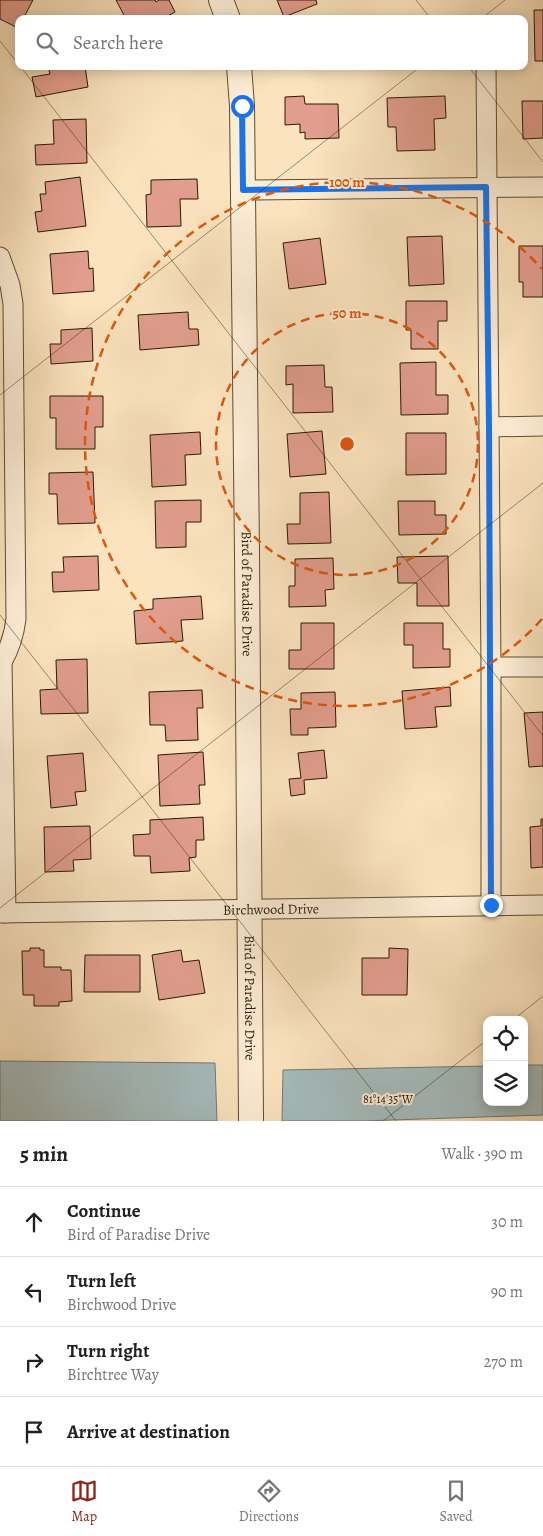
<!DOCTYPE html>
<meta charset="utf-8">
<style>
:root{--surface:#fff;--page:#f6f6f6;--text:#202124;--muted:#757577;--line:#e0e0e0;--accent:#8f2418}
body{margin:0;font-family:Alegreya,serif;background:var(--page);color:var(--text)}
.controls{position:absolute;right:15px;bottom:15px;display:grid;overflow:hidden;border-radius:10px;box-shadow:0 2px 12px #0003}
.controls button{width:45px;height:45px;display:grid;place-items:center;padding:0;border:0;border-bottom:1px solid var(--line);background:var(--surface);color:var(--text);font:25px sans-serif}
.stop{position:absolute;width:15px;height:15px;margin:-11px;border:4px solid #1a73e8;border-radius:50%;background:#fff}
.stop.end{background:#1a73e8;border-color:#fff;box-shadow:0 1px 5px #0008}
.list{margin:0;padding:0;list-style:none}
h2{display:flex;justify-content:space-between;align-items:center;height:65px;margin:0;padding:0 20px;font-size:21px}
h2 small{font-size:16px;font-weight:400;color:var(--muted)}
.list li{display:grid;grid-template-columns:32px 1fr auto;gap:15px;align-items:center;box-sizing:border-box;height:70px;padding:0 20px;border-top:1px solid var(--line)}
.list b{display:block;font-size:19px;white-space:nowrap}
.list p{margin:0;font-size:16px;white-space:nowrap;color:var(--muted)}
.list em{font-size:16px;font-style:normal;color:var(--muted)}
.icon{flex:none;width:28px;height:28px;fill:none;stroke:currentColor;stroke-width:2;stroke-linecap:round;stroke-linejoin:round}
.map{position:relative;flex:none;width:543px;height:1121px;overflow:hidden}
.search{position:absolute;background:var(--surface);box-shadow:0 2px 12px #0003;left:15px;right:15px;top:15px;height:55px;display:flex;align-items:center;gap:12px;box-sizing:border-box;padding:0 18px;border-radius:10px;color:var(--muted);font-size:19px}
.sheet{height:345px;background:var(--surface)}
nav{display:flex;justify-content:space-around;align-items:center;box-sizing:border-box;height:70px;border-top:1px solid var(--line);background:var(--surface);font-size:14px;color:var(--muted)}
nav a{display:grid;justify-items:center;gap:2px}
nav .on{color:var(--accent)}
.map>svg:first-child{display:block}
.water{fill:#a4bbbc;stroke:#737b72}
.building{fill:#e19d8d;stroke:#2a1a03}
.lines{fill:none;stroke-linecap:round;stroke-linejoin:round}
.minor-casing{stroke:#5e4c32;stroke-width:21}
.tertiary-casing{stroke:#5e4c32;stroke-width:26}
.minor{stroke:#fcedd5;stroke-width:19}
.tertiary{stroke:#fcedd5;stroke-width:24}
.route{stroke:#1a73e8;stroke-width:6}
.ticks{fill:none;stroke:#2a1a03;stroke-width:1;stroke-opacity:0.45}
.ring{fill:none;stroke:#de560c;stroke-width:2.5;stroke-dasharray:9 6}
.labels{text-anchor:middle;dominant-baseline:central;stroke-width:4;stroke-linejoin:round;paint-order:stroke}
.street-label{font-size:14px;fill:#2a1a03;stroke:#fcedd5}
.ticks-label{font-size:12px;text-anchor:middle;fill:#2a1a03;stroke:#fcedd5;stroke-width:4;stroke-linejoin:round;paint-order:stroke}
.centre{fill:#de560c;stroke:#fcedd5;stroke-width:2.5}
.ring-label{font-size:15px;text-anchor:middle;font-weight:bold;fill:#de560c;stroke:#fcedd5;stroke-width:4;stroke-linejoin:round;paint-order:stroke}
</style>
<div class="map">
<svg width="543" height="1121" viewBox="0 0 543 1121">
<rect width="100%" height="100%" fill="#fae3be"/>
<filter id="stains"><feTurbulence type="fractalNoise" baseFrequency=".004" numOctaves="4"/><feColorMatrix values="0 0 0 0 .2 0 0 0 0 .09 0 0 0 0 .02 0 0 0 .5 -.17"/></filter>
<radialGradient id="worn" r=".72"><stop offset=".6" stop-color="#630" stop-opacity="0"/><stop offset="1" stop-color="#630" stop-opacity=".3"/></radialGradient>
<g class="water">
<polygon points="0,1061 215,1063 217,1121 0,1121"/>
<polygon points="524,1065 543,1065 543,1115 362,1121 282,1121 283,1070 487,1066 487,1102 524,1102"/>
</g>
<g class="building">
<polygon points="0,0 33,0 23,19 19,19 18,28 0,19"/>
<polygon points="116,0 155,0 156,2 159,0 169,0 175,12 162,19 126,19"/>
<polygon points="277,0 316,0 317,4 284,17"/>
<polygon points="534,10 543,10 543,61 535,61"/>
<polygon points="48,66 85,66 88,87 36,97 32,77 50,74"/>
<polygon points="304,96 305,104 338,104 339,138 305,139 305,132 300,133 300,124 285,125 285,97"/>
<polygon points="445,96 446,118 434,119 435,150 397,151 396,127 388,127 387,98"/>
<polygon points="522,101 543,101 543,138 523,139"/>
<polygon points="86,119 87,163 36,165 35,145 54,144 53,120"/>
<polygon points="80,177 86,226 38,232 35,212 42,211 40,194 46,194 45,182"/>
<polygon points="197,179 198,199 180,199 181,226 147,227 146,195 151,194 151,180"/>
<polygon points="442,236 444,284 409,286 407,237"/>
<polygon points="320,238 326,284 289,289 283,243"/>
<polygon points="519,246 543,246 543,297 523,297 523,282 519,282"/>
<polygon points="88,251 89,269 93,268 94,291 53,294 50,254"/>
<polygon points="406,301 447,301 447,321 438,321 438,349 411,349 411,330 406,330"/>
<polygon points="188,312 189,329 198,329 199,345 140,350 138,315"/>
<polygon points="92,328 93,361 51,364 50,344 61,344 61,330"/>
<polygon points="436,362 436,395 448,395 448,414 401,415 400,363"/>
<polygon points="324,365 325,387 332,387 333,412 293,413 293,384 286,385 286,366"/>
<polygon points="50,396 103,396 103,427 95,427 95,449 56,449 56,418 50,418"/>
<polygon points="322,431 326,474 290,477 287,434"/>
<polygon points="200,432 201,454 185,455 186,485 152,487 150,435"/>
<polygon points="406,433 446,433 446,474 406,475"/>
<polygon points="93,472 95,523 58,524 57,494 49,494 49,473"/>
<polygon points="329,492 331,543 288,544 287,524 300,524 300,493"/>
<polygon points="201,500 201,522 186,522 186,547 156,548 155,501"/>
<polygon points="398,501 435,501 435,515 446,515 446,534 399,535"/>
<polygon points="98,556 99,590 53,592 52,572 64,572 63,557"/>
<polygon points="448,556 449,606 417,606 417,583 398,583 397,557"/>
<polygon points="333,558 334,589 325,590 326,606 289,607 289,586 295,586 295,559"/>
<polygon points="201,596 203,619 181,620 183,641 136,644 134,611 153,609 153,599"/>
<polygon points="301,623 334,623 334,669 289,669 289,650 301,650"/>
<polygon points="404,623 443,623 443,649 450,649 450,667 413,668 413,645 404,645"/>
<polygon points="87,659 88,713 41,714 40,690 57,689 56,660"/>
<polygon points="450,687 451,706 435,707 437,727 405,729 402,691"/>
<polygon points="202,690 203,708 197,708 198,740 166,741 165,725 150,725 149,692"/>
<polygon points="335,692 336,727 308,728 308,735 291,735 290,709 301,709 301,693"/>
<polygon points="543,712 543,766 529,767 524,713"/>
<polygon points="324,750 327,778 304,780 305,794 291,796 289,779 301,778 298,753"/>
<polygon points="203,752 205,785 199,785 200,804 160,806 158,755"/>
<polygon points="83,753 86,791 75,792 77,805 51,808 47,756"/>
<polygon points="203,817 204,840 196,840 196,857 189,858 190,871 151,873 150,856 134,856 133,835 150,834 150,820"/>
<polygon points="541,819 543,819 543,867 531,868 530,827 541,826"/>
<polygon points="90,826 91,859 73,860 74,871 45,872 44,827"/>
<polygon points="30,948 40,948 40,950 44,950 44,967 61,967 61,970 71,970 72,1001 59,1002 59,1006 34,1006 34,995 23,995 22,951 30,951"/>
<polygon points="389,948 408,949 407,995 362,995 362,958 389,958"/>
<polygon points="181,950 183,962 199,960 205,993 159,1000 152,955"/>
<polygon points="85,955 140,955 140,992 84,992"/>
</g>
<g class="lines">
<g class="minor-casing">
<g id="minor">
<polyline points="486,66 491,667 491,905"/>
<polyline points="243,190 543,187"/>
<path d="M0 257 10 285 13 304 16 619C14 635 10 648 2 662L0 657"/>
<polyline points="489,427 543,426"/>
<polyline points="2,662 6,913"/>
<polyline points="491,667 543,667"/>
<path id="s1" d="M0 913 543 905"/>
</g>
</g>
<g class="tertiary-casing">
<g id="tertiary">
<polyline points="221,0 228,19"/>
<path id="s2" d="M239 66 242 106 247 552 251 1121"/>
</g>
</g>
<use href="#minor" class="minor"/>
<use href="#tertiary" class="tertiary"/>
</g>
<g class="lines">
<polyline class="route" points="242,106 243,190 486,187 489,426 491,905"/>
</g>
<path class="ticks" d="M416 0 431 19M481 19 505 0M0 41 19 65M20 66 543 736M468 66 543 162M0 395 421 66M0 615 396 1121M0 908 543 483M513 1020 543 996M383 1121 487 1040"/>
<g class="ring">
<circle cx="347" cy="444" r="131"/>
<path d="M542 619A262 262 0 1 1 542 269"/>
</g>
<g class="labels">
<g class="street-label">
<text stroke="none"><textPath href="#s2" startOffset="528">Bird of Paradise Drive</textPath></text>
<text stroke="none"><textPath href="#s1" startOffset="271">Birchwood Drive</textPath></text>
<text stroke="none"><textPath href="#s2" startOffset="932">Bird of Paradise Drive</textPath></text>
</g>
</g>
<g class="ticks-label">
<text x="388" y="1103">81°14'35"W</text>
</g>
<circle cx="347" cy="444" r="8" class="centre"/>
<g class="ring-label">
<text x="347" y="187">100 m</text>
<text x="347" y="318">50 m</text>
</g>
<rect width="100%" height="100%" filter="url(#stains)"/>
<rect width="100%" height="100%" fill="url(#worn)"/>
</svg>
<div class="controls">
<button><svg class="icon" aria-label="locate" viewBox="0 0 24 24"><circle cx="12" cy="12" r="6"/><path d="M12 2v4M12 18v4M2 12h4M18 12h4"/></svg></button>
<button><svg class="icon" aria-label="layers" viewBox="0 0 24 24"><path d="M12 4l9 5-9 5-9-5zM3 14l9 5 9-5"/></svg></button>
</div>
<div class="stop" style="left:242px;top:106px"></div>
<div class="stop end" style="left:491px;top:905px"></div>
<div class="search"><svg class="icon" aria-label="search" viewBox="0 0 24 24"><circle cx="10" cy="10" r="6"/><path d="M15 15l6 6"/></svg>Search here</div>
</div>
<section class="sheet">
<h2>5 min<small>Walk · 390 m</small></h2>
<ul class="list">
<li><svg class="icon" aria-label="ahead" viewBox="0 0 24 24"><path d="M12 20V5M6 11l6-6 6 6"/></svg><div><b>Continue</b><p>Bird of Paradise Drive</p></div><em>30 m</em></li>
<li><svg class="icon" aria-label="left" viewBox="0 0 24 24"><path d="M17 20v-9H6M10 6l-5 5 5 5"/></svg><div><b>Turn left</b><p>Birchwood Drive</p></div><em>90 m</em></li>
<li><svg class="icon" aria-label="right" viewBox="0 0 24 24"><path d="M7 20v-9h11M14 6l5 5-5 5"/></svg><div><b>Turn right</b><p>Birchtree Way</p></div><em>270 m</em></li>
<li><svg class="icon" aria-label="arrive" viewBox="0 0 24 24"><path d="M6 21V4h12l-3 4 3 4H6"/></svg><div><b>Arrive at destination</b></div></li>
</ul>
</section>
<nav>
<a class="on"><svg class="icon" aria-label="map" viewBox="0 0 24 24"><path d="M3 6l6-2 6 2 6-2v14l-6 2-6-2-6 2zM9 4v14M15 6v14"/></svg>Map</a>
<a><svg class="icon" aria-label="directions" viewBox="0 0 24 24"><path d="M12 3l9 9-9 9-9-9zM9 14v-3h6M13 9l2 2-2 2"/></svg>Directions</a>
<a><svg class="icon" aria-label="saved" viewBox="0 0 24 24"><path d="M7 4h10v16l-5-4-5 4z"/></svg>Saved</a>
</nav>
